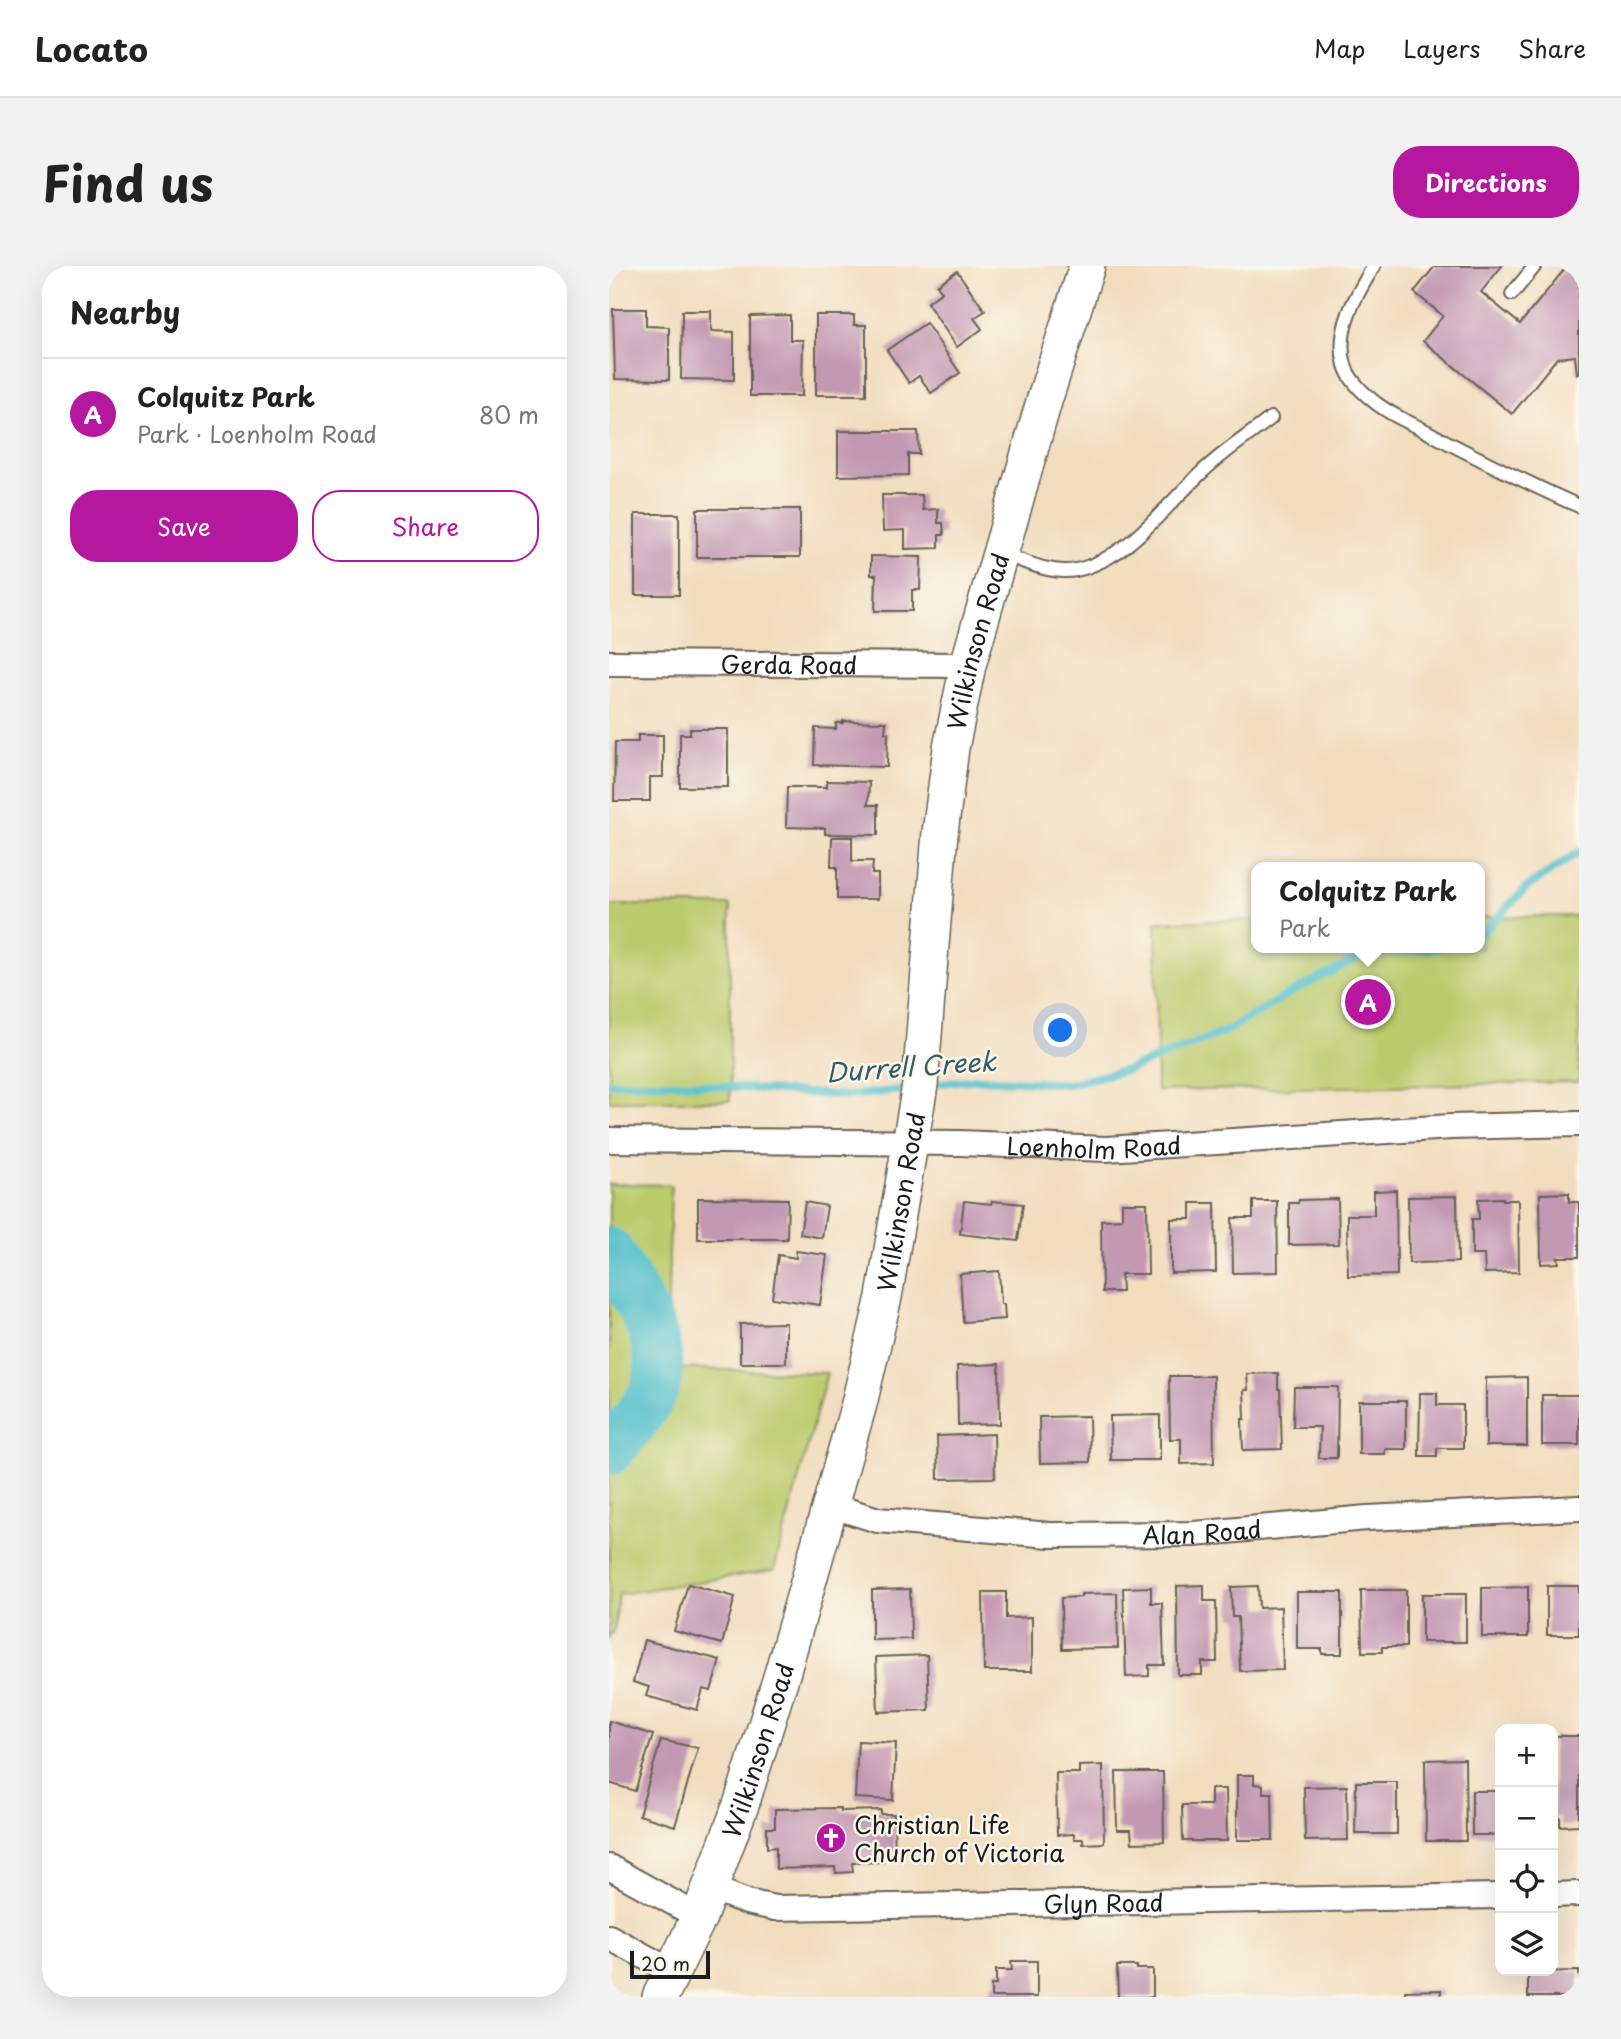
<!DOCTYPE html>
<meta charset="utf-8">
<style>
:root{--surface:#fff;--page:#f2f2f2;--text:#222;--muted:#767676;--line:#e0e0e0;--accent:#b5179e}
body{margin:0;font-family:"Playpen Sans",sans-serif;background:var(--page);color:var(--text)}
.controls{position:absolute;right:21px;bottom:21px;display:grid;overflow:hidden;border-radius:14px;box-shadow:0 7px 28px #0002}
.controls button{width:63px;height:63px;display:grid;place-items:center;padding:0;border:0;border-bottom:2px solid var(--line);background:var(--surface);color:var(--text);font:35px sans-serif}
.scale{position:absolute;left:21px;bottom:18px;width:80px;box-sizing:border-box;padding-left:7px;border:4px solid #1c1c1c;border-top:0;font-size:19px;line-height:24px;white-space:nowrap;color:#1c1c1c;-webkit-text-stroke:5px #fbf7ec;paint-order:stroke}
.you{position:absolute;left:452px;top:765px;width:24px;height:24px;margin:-18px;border:5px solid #fff;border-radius:50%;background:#1a73e8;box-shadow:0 0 0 10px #1a73e833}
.badge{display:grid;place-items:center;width:46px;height:46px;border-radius:50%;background:var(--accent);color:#fff;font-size:23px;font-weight:700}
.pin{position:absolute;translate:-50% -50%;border:4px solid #fff;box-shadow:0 2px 7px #0006}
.popup{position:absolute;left:642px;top:596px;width:234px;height:91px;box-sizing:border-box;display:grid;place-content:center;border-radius:14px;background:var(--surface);filter:drop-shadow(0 2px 5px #0005);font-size:23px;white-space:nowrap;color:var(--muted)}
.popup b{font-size:26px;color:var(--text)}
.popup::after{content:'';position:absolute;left:50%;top:100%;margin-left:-14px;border:14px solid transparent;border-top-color:var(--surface)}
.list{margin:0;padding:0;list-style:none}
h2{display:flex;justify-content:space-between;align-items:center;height:91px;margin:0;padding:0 28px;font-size:30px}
h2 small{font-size:23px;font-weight:400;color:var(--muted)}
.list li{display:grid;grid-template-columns:46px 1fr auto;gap:21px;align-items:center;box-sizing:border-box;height:112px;padding:0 28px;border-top:2px solid var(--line)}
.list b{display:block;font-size:26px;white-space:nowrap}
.list p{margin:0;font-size:23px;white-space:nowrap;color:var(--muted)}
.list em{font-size:23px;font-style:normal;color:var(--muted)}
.actions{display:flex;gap:14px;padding:21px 28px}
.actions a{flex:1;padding:16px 0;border:2px solid var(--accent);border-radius:28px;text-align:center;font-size:24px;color:var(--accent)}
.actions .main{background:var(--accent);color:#fff}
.icon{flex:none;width:38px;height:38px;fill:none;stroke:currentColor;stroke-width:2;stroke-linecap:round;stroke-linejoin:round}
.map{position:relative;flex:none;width:970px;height:1731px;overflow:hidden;border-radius:28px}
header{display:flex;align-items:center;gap:42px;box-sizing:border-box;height:98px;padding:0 35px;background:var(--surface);border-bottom:2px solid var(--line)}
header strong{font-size:33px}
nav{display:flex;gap:38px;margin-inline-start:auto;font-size:24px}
.intro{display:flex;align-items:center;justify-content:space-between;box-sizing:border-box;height:168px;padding:0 42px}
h1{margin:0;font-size:49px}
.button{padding:18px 32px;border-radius:28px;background:var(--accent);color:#fff;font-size:24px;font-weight:700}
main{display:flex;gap:42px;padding:0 42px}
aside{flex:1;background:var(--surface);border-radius:28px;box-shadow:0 7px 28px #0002}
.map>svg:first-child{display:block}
.green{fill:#bccb6d;stroke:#6c7444;stroke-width:2}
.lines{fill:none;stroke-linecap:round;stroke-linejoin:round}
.stream{stroke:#52bfcb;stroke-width:8}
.river{stroke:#52bfcb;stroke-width:49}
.building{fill:#c298b2}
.lane-casing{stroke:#676055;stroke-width:16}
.street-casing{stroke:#676055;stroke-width:28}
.secondary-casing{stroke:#676055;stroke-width:38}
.lane{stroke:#fff;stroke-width:12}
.street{stroke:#fff;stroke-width:24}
.secondary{stroke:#fff;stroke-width:35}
.labels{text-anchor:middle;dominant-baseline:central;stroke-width:5;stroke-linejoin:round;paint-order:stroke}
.street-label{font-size:24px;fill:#1c1c1c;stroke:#fbf7ec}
.poi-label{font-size:24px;fill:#1c1c1c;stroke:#fbf7ec;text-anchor:start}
.water-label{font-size:26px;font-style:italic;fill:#325d62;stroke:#fbf7ec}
</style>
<header>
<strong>Locato</strong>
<nav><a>Map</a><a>Layers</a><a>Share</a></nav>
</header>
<div class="intro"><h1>Find us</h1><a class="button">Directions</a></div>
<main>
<aside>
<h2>Nearby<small></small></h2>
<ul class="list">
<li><span class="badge">A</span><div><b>Colquitz Park</b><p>Park · Loenholm Road</p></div><em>80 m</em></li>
</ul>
<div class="actions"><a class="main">Save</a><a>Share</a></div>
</aside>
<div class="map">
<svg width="970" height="1731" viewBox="0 0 970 1731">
<rect width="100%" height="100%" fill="#fbf7ec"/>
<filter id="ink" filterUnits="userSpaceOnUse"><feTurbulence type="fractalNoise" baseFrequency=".0143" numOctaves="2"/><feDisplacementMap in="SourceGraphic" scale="14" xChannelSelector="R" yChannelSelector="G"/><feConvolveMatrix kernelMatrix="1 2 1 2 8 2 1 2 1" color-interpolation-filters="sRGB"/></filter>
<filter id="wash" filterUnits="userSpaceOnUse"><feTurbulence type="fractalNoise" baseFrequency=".00686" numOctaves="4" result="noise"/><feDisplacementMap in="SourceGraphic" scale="28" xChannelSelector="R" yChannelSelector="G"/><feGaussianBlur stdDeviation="1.57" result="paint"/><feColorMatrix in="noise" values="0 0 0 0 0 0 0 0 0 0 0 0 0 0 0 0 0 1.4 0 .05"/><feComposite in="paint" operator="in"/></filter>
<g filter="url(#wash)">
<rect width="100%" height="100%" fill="#f1ddbe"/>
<g class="green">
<rect x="0" y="639" width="121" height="196"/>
<polygon points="970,650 970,816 548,825 547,656 647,654 647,682 871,682 871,651"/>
<polygon points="0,918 62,919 57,1102 218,1107 165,1304 10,1328 5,1364 0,1372"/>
</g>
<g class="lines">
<g class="stream">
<polyline points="871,670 917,622 970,586"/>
<polyline points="0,817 71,817 237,830 302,823"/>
<polyline points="321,818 370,813 459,818 518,804 617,765 683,726 756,689 831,682"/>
</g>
<path class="river" d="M0 986C24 1024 69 1089 40 1134 29 1152 13 1169 0 1185"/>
</g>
<g id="blocks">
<g class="building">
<polygon points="826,0 893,0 872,26 911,58 958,0 970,0 970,108 968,108 966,90 948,92 903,148 814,75 834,50 805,26"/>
<polygon points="348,5 376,45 365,52 373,63 348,81 318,37 333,26 328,19"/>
<polygon points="4,43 37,43 37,60 60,61 60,114 6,113"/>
<polygon points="73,45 102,45 102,65 125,66 125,114 72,113"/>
<polygon points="181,49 181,74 194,74 193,130 141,130 141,50"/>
<polygon points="207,49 245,49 245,59 257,59 257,129 207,129"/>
<polygon points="317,57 351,107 322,127 310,110 300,117 278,84"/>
<polygon points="229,165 309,165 310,188 299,188 299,209 229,210"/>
<polygon points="273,229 313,229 314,244 329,243 329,257 334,257 335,269 330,269 330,282 296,283 296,264 274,265"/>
<rect x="88" y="243" width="103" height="48"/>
<rect x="26" y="248" width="44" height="81"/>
<polygon points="262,290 312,291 311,324 303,324 303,345 266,345 267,309 262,309"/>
<polygon points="234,455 277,456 276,467 279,467 278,501 205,499 206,462 227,463 227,457 234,457"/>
<polygon points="81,463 119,463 119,521 71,521 71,468 81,468"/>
<polygon points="29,469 54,469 54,511 41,511 41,535 5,535 6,476 29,476"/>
<polygon points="218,515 260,516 259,539 269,539 269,569 216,568 216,562 177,561 178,521 218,521"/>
<polygon points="223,571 243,571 243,595 264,595 263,608 269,608 269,633 228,633 228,601 222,601"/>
<polygon points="787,924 788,1009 739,1010 738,949 765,949 765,925"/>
<polygon points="960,927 960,936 970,936 970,991 949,991 950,997 932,998 931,928"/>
<polygon points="848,930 849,996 800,997 799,931"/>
<polygon points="89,932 179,933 178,973 89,973"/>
<polygon points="894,932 894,934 909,934 910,1006 876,1007 875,989 863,989 863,953 870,953 869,933"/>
<polygon points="729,933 730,978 680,979 680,937 689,937 690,934"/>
<polygon points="355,935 382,938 383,935 414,938 409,975 351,968"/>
<polygon points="644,935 668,935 669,1006 624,1007 623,952 644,952"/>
<polygon points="196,936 218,940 213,972 191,968"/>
<polygon points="513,937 538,937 539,1008 512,1008 513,1026 493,1026 492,954 513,953"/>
<polygon points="582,937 606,937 607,1006 562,1007 562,953 582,953"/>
<polygon points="187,985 218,989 211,1039 163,1032 169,989 187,992"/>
<polygon points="390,1005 392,1038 395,1038 396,1053 354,1056 351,1008"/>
<polygon points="177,1057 177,1097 131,1097 131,1058"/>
<polygon points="390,1098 391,1158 349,1159 348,1100"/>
<polygon points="669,1107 669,1123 671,1123 673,1183 634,1184 633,1153 636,1153 635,1124 639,1124 638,1108"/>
<polygon points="560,1110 604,1110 605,1197 572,1198 572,1173 561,1173"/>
<polygon points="918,1111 918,1180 877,1180 877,1112"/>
<polygon points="685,1121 729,1121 728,1192 710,1192 711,1161 684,1161"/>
<polygon points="811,1127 828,1127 828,1139 854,1139 854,1182 828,1182 828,1190 810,1190"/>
<rect x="933" y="1129" width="37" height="50"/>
<polygon points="750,1135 797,1135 797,1183 776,1183 776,1188 750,1188"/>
<polygon points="551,1149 551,1194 502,1194 501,1150"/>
<polygon points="480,1150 481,1196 431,1197 430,1151"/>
<polygon points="385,1168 386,1212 329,1213 328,1170"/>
<polygon points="79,1318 126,1331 113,1378 65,1365"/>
<polygon points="595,1319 595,1335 607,1335 608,1396 593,1396 593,1409 569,1409 568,1320"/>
<polygon points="649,1320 650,1342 672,1341 674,1404 631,1405 629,1351 623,1351 622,1321"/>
<rect x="938" y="1320" width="32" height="49"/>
<polygon points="542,1321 542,1337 553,1337 555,1399 540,1399 540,1410 517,1411 514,1322"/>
<polygon points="919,1321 919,1371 873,1371 873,1322"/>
<polygon points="301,1323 302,1373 263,1374 263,1324"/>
<polygon points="752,1324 797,1324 797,1381 773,1381 773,1386 753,1386"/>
<polygon points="374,1326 397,1326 397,1352 423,1351 423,1405 375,1405"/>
<polygon points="688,1326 733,1326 733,1388 713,1388 713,1383 688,1383"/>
<polygon points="508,1327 509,1382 453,1383 452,1332 472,1331 472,1328"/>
<rect x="813" y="1328" width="44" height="48"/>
<polygon points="35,1374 111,1394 102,1425 94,1423 88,1444 37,1430 40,1421 24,1416"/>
<polygon points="318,1389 320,1444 269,1446 267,1391"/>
<polygon points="0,1455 44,1469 26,1525 0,1517"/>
<polygon points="944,1470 970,1470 970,1559 951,1560 951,1551 944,1551"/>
<polygon points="52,1474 89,1482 66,1560 30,1549"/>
<polygon points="249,1475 287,1477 284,1534 246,1532"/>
<polygon points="856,1493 857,1575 817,1575 816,1494"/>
<polygon points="494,1499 495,1577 474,1578 474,1573 465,1573 465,1568 448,1569 447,1507 470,1507 470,1500"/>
<polygon points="507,1506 554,1506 555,1576 523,1577 522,1564 508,1564"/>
<polygon points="628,1509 645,1509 645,1518 654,1519 654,1527 663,1527 664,1574 628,1574"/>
<polygon points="747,1516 788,1516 788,1568 746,1568"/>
<polygon points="738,1520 739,1574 696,1575 695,1521"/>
<polygon points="602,1523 617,1523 618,1575 574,1575 573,1539 602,1539"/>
<rect x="863" y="1525" width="28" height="44"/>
<polygon points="232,1542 232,1545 272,1544 272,1548 285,1548 286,1592 274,1592 274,1596 243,1597 244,1606 227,1607 226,1601 167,1603 167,1581 158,1582 158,1562 166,1562 166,1543"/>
<polygon points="402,1695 428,1695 428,1731 382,1731 382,1719 387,1719 387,1704 403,1704"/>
<polygon points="508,1700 528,1700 528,1703 544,1703 544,1731 509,1731"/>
<polygon points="970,1705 970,1731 919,1731 919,1706"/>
<polygon points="832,1724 832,1731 796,1731 796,1725"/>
</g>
</g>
</g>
<g filter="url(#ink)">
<use href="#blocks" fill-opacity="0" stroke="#676055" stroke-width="2"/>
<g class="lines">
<g class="lane-casing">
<g id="lane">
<path d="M765 0C747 29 726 64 736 99 740 113 751 124 762 133 780 149 805 158 826 170 873 194 921 219 970 240"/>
<polyline points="903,28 926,0"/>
<path d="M393 288C416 295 442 309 467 304 519 293 556 240 593 206 614 186 639 170 662 152"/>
</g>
</g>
<g class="street-casing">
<g id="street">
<path id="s1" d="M0 397 359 399"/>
<path id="s2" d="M0 874 351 877 497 883 842 861 970 858"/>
<path id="s3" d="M220 1239 269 1254 441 1269 585 1268 758 1252 970 1242"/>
<polyline points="0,1601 90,1651"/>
<path id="s4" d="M102 1622 138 1636 166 1642 891 1630"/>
<polyline points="944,1629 970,1628"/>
<polyline points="0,1671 64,1706"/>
</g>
</g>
<g class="secondary-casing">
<g id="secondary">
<path id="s5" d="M51 1731 90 1651 133 1536 173 1408 250 1138 275 1031 311 819 331 567 342 482 359 399 436 132 478 0"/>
</g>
</g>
<use href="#lane" class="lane"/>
<use href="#street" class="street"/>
<use href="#secondary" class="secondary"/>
</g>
</g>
<defs>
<g id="church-disc" transform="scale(1.575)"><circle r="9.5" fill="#b5179e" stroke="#fbf7ec"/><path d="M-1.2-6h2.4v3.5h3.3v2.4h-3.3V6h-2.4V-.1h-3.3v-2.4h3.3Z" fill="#fff"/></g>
</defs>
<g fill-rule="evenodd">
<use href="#church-disc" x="222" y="1572"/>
</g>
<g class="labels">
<g class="street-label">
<text stroke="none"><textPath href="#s5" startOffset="1400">Wilkinson Road</textPath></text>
<text stroke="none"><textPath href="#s1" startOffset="180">Gerda Road</textPath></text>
<text stroke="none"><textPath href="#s2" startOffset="485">Loenholm Road</textPath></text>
<text stroke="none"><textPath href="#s5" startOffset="833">Wilkinson Road</textPath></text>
<text stroke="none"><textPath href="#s3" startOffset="376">Alan Road</textPath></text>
<text stroke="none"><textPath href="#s5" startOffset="266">Wilkinson Road</textPath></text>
<text stroke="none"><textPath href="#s4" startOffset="396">Glyn Road</textPath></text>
</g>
<g class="poi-label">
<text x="245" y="1558">Christian Life<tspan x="245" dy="28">Church of Victoria</tspan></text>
</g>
<g class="water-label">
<text transform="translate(302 800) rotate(-4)">Durrell Creek</text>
</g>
</g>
</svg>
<div class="controls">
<button>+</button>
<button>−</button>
<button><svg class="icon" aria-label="locate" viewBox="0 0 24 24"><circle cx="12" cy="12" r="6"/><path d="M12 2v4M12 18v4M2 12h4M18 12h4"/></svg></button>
<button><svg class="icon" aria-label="layers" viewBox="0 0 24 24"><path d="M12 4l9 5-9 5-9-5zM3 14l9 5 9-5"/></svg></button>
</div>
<div class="scale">20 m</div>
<div class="you"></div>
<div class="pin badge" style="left:759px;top:736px">A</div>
<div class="popup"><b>Colquitz Park</b>Park</div>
</div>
</main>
